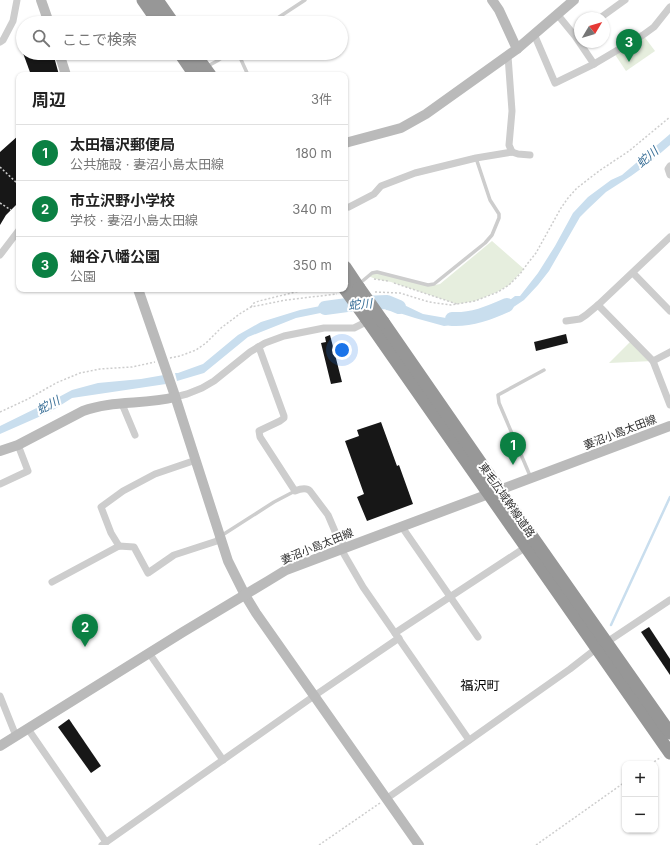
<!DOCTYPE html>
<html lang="ja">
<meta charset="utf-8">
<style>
:root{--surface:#fff;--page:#f6f6f6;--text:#222;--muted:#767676;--line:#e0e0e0;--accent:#0b8043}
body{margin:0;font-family:Inter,"Noto Sans JP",sans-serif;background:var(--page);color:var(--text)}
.controls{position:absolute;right:12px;bottom:12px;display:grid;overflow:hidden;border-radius:8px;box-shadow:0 1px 3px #0004}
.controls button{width:36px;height:36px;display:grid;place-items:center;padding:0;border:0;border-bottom:1px solid var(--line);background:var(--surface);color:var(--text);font:20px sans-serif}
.compass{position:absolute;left:574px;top:12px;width:36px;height:36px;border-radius:50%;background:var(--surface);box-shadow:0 1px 3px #0004;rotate:52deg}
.you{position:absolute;left:342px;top:350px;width:14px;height:14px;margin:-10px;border:3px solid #fff;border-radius:50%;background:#1a73e8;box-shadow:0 0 0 6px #1a73e833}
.badge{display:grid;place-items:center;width:26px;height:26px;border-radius:50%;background:var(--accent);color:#fff;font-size:13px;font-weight:700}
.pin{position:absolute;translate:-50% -33px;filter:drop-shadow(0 1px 2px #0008)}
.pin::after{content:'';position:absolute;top:21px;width:14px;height:12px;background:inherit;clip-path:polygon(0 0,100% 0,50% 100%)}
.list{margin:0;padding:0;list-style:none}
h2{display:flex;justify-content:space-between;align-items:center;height:52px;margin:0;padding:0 16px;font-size:17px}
h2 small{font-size:13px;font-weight:400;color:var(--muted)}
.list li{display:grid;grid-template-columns:26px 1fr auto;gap:12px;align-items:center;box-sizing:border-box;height:56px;padding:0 16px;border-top:1px solid var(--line)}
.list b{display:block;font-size:15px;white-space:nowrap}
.list p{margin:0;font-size:13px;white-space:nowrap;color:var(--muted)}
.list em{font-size:13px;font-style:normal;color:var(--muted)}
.icon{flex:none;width:22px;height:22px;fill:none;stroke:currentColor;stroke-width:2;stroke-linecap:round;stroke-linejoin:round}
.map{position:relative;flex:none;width:670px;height:845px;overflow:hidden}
.search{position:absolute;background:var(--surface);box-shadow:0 1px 3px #0004;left:16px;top:16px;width:332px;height:44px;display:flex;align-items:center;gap:10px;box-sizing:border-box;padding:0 14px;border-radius:22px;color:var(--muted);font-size:15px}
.panel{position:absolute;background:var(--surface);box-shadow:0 1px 3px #0004;left:16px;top:72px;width:332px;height:220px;border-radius:8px}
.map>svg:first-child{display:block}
.green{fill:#e6eede}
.water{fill:#c9deee}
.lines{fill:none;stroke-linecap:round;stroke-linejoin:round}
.stream{stroke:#c9deee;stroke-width:2.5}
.river{stroke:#c9deee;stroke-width:14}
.building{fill:#171717}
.path{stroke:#cdcdcd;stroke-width:1.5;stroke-dasharray:2 2;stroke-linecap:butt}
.lane{stroke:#cdcdcd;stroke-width:3.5}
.street{stroke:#cdcdcd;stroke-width:7}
.secondary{stroke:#bababa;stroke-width:10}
.highway{stroke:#979797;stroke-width:13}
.highway-bridge{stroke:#979797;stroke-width:13}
.labels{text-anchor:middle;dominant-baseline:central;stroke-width:4;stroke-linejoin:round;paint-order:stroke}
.street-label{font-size:11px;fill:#303030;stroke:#fff}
.water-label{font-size:12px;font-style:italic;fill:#396f97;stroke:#fff}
.quarter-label{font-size:13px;fill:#000;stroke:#fff}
</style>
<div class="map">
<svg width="670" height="845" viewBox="0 0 670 845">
<rect width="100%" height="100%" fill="#fff"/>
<g class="green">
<polygon points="643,35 655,51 626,71 614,53"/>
<polygon points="492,241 524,269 509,285 497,292 475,301 457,304 391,282 376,279 368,276 377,272 430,286 440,284"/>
<polygon points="632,340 653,361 609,363"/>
</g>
<g class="water">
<polygon points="670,134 670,145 649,163 631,176 606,192 588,209 580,217 549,271 538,285 524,300 503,314 480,322 444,326 415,318 393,311 386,310 378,298 402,304 423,314 446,318 471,317 490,313 505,304 515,296 520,296 538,273 555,246 573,213 588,197 611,180 622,175"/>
<polygon points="341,302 345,308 296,318 248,337 204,373 177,381 175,373 178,373 203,364 238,335 261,322 300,310"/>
<polygon points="164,375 166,384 72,398 50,412 0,434 0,426 57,398 72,390 98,383 141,379"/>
</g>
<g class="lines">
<polyline class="stream" points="611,625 670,497"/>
<g class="river">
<polyline points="325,308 362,303 387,302 399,307"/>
<path d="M452 319C472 320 489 313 507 305"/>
</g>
</g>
<g class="building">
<polygon points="23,53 53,53 59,75 31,75"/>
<polygon points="19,135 19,202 6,215 0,225 0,152"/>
<polygon points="566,334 568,343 536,351 534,342"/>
<polygon points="330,335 342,382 331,384 321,343 326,342 325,337"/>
<polygon points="381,422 397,466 399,465 413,504 367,521 357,497 364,494 345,441 359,436 357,430"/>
<polygon points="649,627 670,659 670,675 641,632"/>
<polygon points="69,719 101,766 91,773 58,727"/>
</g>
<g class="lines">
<g class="path">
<polyline points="0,167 19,185"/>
<polyline points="0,203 11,210"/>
<polyline points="374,279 388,281"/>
<polyline points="394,283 457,304"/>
<polyline points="375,292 400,293 429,302 451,305 475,301 498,292 509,285 520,274 528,263 536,253 561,208 568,198 577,188 599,171 629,151 670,117"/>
<polyline points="251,307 254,303 259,301 308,289"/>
<polyline points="170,358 180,356 196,350 206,343 221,328 241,313 251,307 286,300 337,294"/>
<polyline points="0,412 28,399 56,383 80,373 100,369 132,367 155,362"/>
<polyline points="651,764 661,757"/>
<polyline points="319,845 380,803"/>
<polyline points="536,845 625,782"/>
</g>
<g class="lane">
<polyline points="270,23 305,0"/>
<polyline points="238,53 248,75"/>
<polyline points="206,67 217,61 229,53"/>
<polyline points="359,284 372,273 377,272 428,285 434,284 485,243 492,235 499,218 499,214 490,200 476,158"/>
<polyline points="531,478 499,403 498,395 544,370"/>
<polyline points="221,536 224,534 274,502 295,491"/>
</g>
<g class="street">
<polyline points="600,18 625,0"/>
<polyline points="534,34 555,83 594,64 575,36 557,14"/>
<polyline points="0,42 3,40 13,21 17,0"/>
<polyline points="508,56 512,111 509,145 512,152"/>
<polyline points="594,64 643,35 654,27 670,7"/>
<polyline points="670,166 668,169 670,175"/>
<polyline points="349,207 374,194 381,186 415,173 476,158 512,152 518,154 530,155"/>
<polyline points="0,255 19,230"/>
<polyline points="633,273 670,311"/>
<polyline points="598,305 653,361 670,405"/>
<polyline points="566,321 580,319 586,315 598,305 670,237"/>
<path d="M258 347 260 350 284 416V418L280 421 261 430 259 431 260 437 295 491C300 489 306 487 310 491L328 515 337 536 346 547"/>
<polyline points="653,361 670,352"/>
<polyline points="175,397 187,394 202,388 214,381 250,352 265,343 284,336 324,328 354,328 368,321"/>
<polyline points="122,404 135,435"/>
<polyline points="0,484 28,471 18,445"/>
<polyline points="402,527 478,637"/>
<polyline points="119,546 111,533 101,507 123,491 155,474 196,460"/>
<polyline points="341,549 363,587 469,740"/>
<polyline points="52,582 119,546 134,547 148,573 174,555 217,541 220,536"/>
<polyline points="395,633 526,547"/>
<polyline points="607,642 670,600"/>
<polyline points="149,653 223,760"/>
<polyline points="0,696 16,736"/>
<polyline points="28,729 106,842"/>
<polyline points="386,799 570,669 597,648"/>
<polyline points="102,845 314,696 399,638"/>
</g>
<g class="secondary">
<polyline points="41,0 49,23"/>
<polyline points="492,0 499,10 517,49"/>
<polyline points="59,53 66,75"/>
<polyline points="345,143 401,128 426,114 517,49 574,0"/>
<polyline points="138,289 174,393 228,561 245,595 256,613 419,845"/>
<path d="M0 451 18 445 83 411C112 400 145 405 175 397"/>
<polyline points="0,746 183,632 268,581 286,570 670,426"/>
</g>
<g class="highway">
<polyline points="143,0 159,23"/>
<polyline points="157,0 173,23"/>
<polyline points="180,53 195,75"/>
<polyline points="194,53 210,75"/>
<polyline points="345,267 359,288"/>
<polyline points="366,318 670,753"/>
<polyline points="383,322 500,491 670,733"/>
</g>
<g class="highway-bridge">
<polyline points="359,288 383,322"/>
<polyline points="345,289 366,318"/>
</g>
</g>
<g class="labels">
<g class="street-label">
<text transform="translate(620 432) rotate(-21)">妻沼小島太田線</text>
<text transform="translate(507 500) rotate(55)">東毛広域幹線道路</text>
<text transform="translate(317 546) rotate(-22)">妻沼小島太田線</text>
</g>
<g class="water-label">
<text transform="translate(647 157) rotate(-41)">蛇川</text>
<text transform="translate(360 304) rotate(-5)">蛇川</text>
<text transform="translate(48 405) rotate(-28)">蛇川</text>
</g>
<g class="quarter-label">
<text x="480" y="685">福沢町</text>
</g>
</g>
</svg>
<div class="controls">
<button>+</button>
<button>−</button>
</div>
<svg class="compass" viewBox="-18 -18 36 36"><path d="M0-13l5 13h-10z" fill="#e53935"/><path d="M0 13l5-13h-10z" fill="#767676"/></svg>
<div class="you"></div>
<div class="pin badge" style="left:513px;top:465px">1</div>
<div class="pin badge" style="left:85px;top:647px">2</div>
<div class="pin badge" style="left:629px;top:62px">3</div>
<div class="search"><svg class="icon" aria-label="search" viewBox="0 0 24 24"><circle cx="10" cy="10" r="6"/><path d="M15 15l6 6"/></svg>ここで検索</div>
<section class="panel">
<h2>周辺<small>3件</small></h2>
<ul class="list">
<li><span class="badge">1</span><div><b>太田福沢郵便局</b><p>公共施設 · 妻沼小島太田線</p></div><em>180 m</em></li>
<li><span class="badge">2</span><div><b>市立沢野小学校</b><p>学校 · 妻沼小島太田線</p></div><em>340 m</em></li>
<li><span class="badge">3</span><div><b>細谷八幡公園</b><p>公園</p></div><em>350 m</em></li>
</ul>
</section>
</div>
